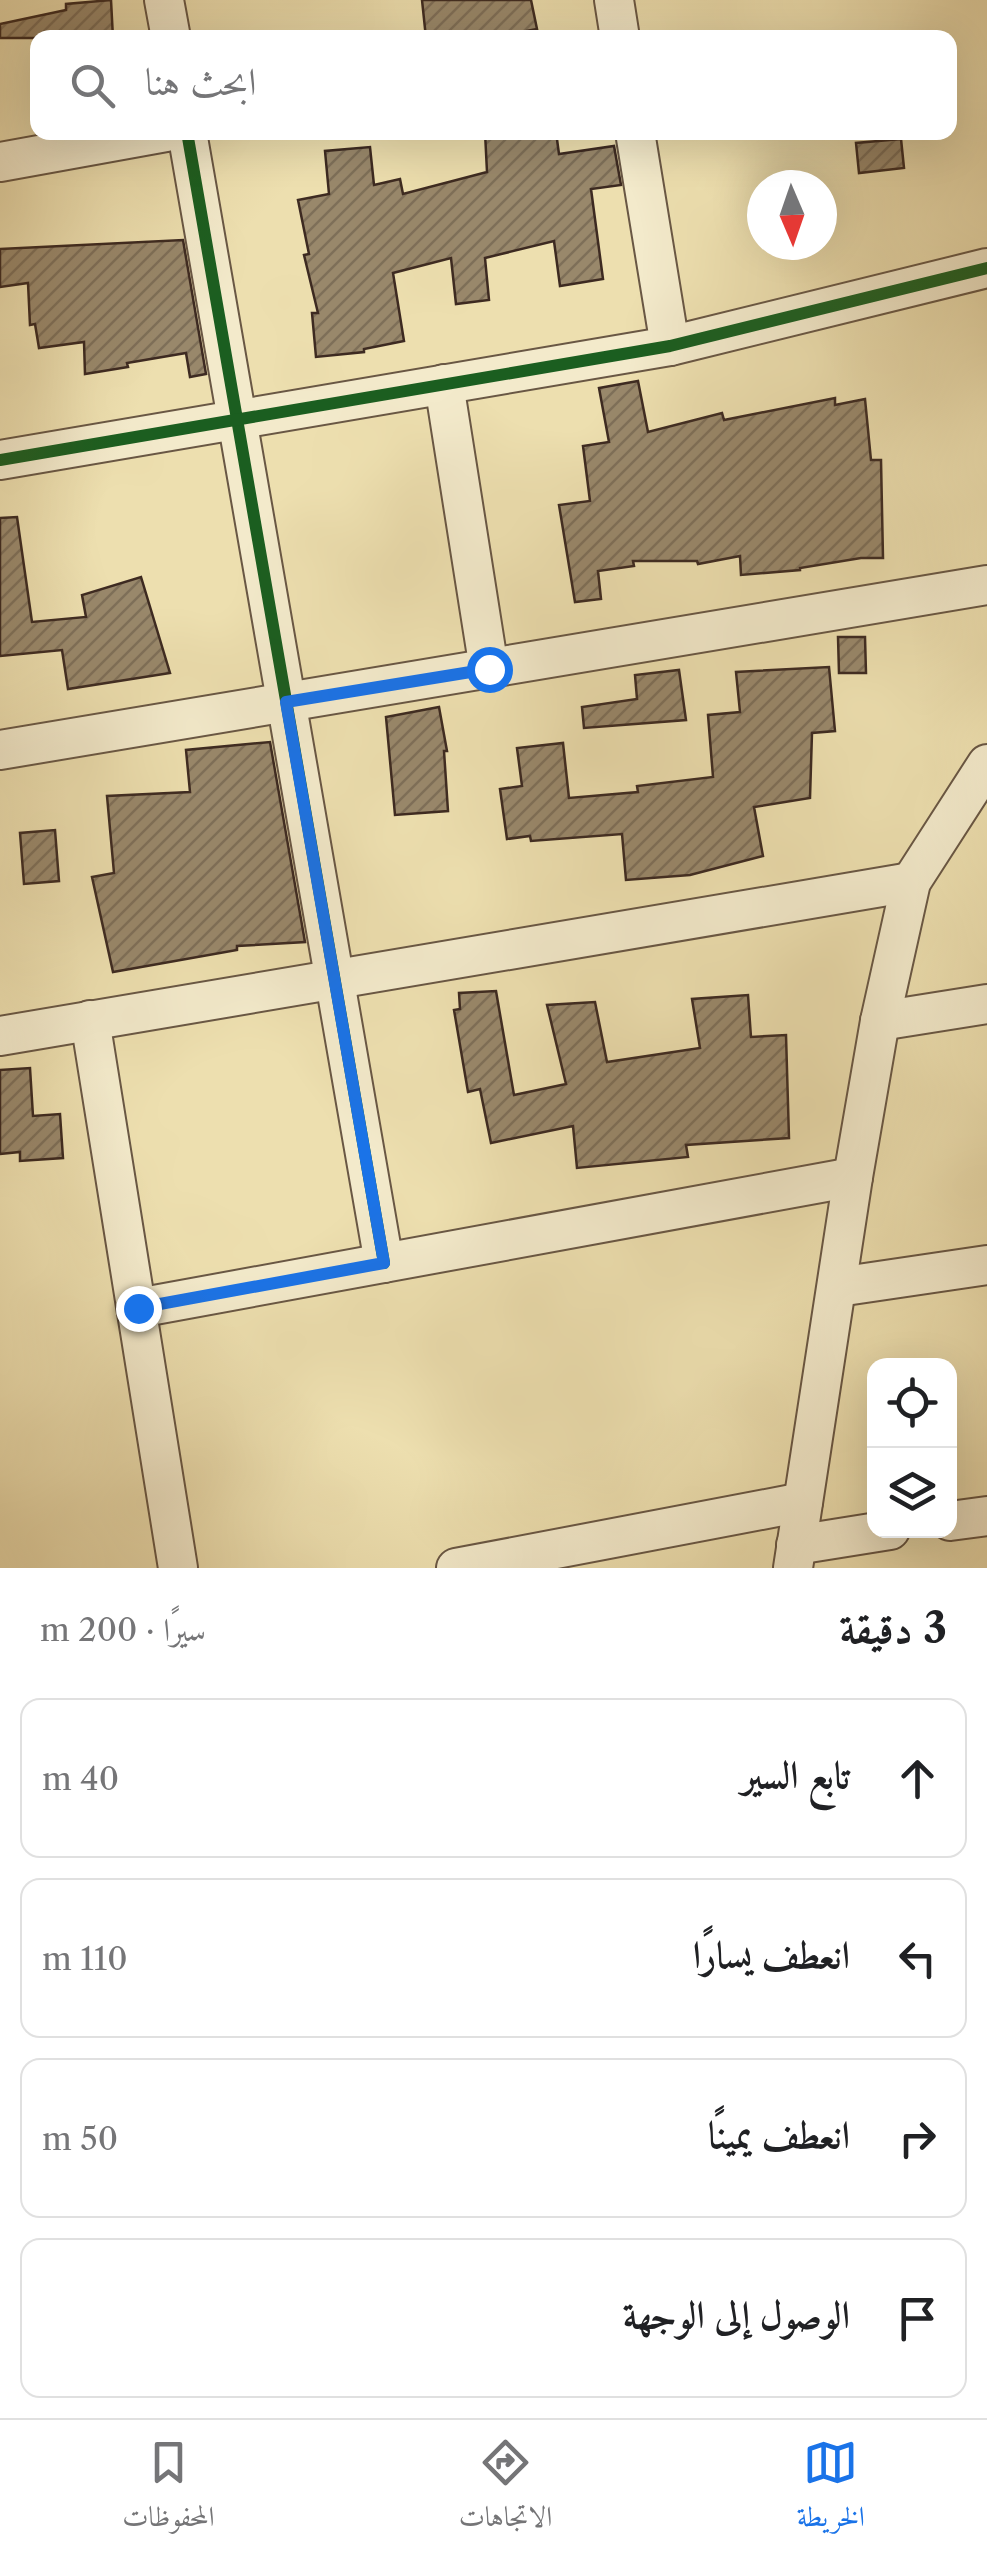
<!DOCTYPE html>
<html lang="ar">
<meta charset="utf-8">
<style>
:root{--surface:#fff;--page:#f2f2f2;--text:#202124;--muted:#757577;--line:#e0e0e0;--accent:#1a73e8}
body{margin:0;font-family:"Libre Caslon Text",Amiri,serif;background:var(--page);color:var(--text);direction:rtl}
.controls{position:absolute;right:30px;bottom:30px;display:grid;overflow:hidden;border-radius:20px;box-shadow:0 10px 40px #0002}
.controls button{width:90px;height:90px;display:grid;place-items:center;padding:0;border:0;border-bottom:2px solid var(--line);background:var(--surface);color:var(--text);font:50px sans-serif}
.compass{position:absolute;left:747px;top:170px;width:90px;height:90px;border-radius:50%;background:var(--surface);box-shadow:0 10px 40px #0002;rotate:178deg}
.stop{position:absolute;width:30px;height:30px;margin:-22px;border:8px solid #1a73e8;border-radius:50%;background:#fff}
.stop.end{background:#1a73e8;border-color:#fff;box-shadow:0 2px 10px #0008}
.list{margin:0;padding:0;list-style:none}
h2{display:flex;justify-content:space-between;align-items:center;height:130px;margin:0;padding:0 40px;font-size:42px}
h2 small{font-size:32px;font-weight:400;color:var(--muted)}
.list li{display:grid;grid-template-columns:65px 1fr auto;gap:30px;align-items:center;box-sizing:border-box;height:160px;margin:0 20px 20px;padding:0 20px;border:2px solid var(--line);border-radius:20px}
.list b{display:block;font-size:38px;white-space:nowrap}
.list em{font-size:32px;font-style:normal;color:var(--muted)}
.icon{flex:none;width:55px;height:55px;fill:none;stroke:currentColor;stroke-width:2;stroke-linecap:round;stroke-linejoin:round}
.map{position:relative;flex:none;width:987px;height:1568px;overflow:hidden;direction:ltr}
.search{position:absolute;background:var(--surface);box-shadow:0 10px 40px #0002;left:30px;right:30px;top:30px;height:110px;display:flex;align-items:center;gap:25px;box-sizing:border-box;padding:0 35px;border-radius:20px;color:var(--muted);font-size:38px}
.sheet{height:850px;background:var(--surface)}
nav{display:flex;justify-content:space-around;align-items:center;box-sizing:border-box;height:140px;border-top:2px solid var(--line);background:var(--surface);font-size:28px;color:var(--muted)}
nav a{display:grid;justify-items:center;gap:5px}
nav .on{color:var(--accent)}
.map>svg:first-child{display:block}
.building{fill:url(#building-hatch);stroke:#3d2a21;stroke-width:2.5}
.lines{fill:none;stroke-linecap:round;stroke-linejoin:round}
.street-casing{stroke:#695744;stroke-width:42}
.street{stroke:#f3eacb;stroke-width:38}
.cycleway-casing{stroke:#f3eacb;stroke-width:19}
.cycleway{stroke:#1b5e20;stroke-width:12}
.route{stroke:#1a73e8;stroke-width:12}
</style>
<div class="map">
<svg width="987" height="1568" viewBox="0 0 987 1568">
<defs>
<pattern id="building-hatch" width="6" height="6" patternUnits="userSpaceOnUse" patternTransform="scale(2.5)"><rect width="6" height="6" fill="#99886b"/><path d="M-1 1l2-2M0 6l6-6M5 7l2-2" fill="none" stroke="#7e6f58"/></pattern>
</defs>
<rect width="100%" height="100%" fill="#eddfaf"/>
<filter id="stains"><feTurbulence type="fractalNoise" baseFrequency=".002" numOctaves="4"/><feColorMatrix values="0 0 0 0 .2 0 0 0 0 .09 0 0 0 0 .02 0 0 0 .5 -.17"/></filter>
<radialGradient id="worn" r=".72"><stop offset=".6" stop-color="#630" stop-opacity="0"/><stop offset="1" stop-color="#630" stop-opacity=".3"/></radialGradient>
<g class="building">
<polygon points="111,0 113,38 0,38 0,24 66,10 66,4"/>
<polygon points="422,0 531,0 537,29 489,38 426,38"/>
<polygon points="485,132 556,132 559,154 614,146 621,185 591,189 603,279 560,286 554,241 485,258 489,300 456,304 451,258 393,273 404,341 364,349 364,352 316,357 312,313 318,313 304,255 309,254 298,200 329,194 325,151 370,147 374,185 400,179 403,194 487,172"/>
<polygon points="901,139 904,168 859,173 856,143"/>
<polygon points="183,240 206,374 190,377 186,353 127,363 128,367 85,374 84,342 39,348 35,324 30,325 28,283 0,287 0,249"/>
<polygon points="638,381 648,432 722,413 724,420 835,398 835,405 865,399 871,460 881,460 883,558 861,558 800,568 800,570 741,575 740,556 698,564 697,561 633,561 634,566 598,571 601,599 575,602 559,505 590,501 583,446 609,442 599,388"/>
<polygon points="17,517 32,622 86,617 82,595 141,577 170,673 68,689 62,650 0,656 0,518"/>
<polygon points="838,637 865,637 866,673 839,673"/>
<polygon points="829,667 835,731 812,733 810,798 754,807 763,856 690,875 626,880 622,834 531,841 530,836 507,839 500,789 522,786 517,748 563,743 569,798 638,792 637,786 713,777 708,715 740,712 736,672"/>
<polygon points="679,670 686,720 584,728 582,707 637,699 635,675"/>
<polygon points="439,707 447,751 444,751 448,811 395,815 386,717"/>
<polygon points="270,742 305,942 237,946 237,950 113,972 92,877 114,873 107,796 190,792 186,750"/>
<polygon points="55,830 59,881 24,884 20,833"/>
<polygon points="496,991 514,1095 566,1084 547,1005 595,1002 607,1062 700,1048 692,999 748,995 751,1037 786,1035 789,1138 686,1145 688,1157 577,1168 573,1126 491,1143 480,1089 468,1092 454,1010 460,1009 459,993"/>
<polygon points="30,1068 33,1116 60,1114 63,1158 20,1161 20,1152 0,1154 0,1070"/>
</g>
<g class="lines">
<g class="street-casing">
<g id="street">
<polyline points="164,0 171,38"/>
<polyline points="614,0 620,38"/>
<polyline points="187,132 384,1263"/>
<polyline points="635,132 670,346"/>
<polyline points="0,162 166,132"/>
<polyline points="444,384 489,669"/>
<polyline points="0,460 670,346 987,268"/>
<polyline points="0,750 987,585"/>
<polyline points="90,1020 178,1568"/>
<polyline points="880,1021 987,1004"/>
<polyline points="0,1036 911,882"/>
<polyline points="838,1287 987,1265"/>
<polyline points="138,1308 853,1177"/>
<polyline points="950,1521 987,1516"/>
<polyline points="796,1545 890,1530"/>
<polyline points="456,1568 803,1502"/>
<polyline points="793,1568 853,1177 880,1021 911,882 987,764"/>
</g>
</g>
<use href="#street" class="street"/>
<g class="cycleway-casing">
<g id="cycleway">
<polyline points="187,132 384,1263"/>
<polyline points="0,460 670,346 987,268"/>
</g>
</g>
<use href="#cycleway" class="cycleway"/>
</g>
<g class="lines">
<polyline class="route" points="138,1308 384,1263 286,702 489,669"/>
</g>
<rect width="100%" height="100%" filter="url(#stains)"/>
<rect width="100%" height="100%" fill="url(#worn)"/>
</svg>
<div class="controls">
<button><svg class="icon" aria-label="locate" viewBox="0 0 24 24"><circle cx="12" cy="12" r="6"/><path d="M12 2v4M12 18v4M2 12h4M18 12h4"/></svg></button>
<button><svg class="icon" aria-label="layers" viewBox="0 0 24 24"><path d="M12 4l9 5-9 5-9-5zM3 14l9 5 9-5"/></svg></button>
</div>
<svg class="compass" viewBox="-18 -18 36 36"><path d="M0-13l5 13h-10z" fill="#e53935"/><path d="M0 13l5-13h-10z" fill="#757577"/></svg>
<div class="stop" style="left:489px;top:669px"></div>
<div class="stop end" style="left:138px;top:1308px"></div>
<div class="search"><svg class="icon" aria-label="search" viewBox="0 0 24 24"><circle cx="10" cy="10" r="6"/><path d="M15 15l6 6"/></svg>ابحث هنا</div>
</div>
<section class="sheet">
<h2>3 دقيقة<small>سيرًا · 200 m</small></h2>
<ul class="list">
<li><svg class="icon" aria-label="ahead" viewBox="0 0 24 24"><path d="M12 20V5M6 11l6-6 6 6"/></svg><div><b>تابع السير</b></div><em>40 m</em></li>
<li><svg class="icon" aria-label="left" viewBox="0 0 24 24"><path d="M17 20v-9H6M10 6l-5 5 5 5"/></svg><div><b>انعطف يسارًا</b></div><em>110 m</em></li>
<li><svg class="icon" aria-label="right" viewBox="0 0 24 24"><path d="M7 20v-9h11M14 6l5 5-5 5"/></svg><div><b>انعطف يمينًا</b></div><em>50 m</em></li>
<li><svg class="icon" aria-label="arrive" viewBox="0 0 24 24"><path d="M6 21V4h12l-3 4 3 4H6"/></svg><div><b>الوصول إلى الوجهة</b></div></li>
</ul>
</section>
<nav>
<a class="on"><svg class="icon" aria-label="map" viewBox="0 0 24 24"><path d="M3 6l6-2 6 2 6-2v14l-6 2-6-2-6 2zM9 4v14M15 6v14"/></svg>الخريطة</a>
<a><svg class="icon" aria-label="directions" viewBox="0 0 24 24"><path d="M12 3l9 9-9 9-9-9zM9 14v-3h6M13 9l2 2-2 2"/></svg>الاتجاهات</a>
<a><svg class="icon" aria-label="saved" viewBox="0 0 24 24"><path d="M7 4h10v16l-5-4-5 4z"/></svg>المحفوظات</a>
</nav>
